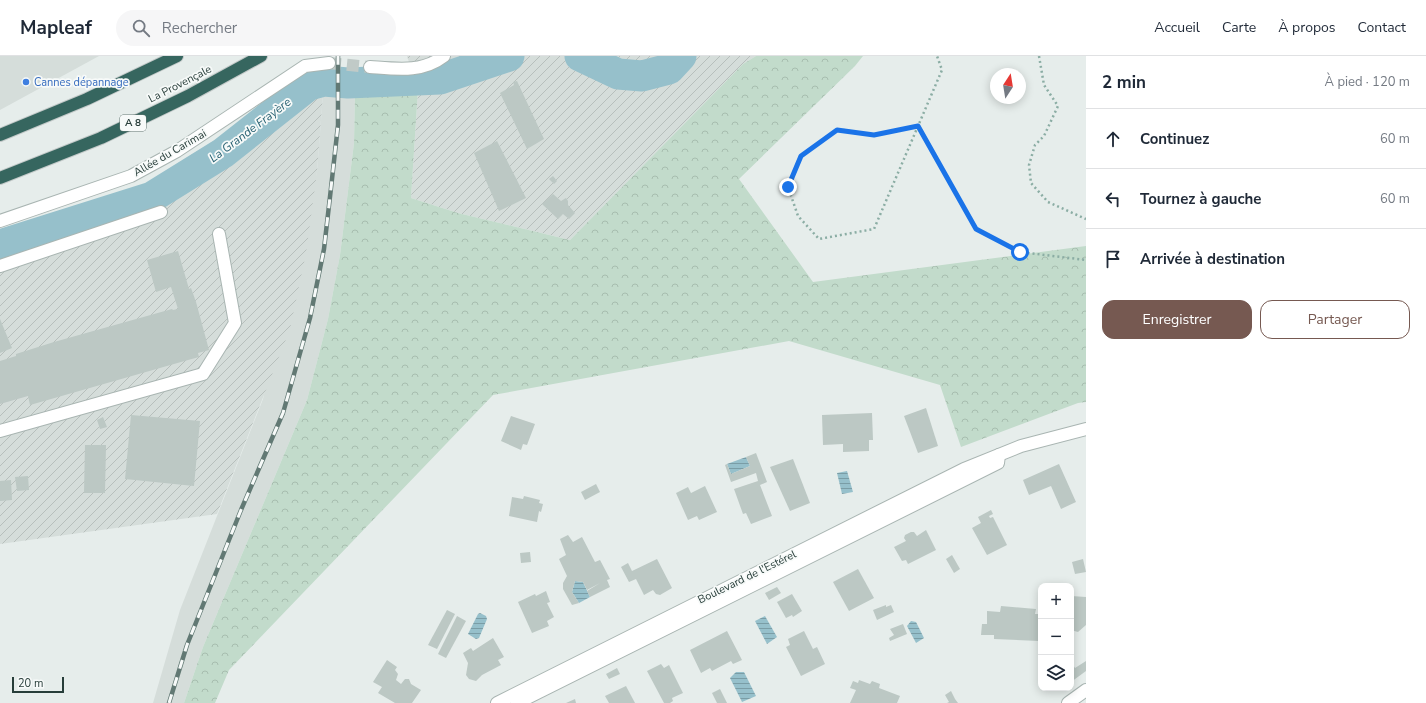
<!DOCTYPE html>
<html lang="fr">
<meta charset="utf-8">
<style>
:root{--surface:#fff;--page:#f6f6f7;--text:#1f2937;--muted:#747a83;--line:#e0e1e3;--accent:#765951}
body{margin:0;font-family:"Nunito Sans",sans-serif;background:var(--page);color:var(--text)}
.controls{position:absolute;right:12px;bottom:12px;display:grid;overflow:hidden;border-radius:8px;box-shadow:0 2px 10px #0003}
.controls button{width:36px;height:36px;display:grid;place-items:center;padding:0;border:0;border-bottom:1px solid var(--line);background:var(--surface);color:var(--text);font:20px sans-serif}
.compass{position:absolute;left:990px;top:12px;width:36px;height:36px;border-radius:50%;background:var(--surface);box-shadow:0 2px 10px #0003;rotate:12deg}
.scale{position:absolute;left:12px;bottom:10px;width:52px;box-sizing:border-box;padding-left:4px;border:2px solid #273d39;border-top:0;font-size:11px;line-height:14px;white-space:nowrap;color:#273d39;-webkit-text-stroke:3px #f7faf9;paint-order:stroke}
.stop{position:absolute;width:12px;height:12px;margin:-9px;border:3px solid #1a73e8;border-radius:50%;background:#fff}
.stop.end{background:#1a73e8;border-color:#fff;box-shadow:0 1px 4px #0008}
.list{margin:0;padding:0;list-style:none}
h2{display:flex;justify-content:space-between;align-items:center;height:52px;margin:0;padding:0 16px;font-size:17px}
h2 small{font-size:13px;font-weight:400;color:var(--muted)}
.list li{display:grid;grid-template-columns:26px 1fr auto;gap:12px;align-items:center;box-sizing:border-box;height:60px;padding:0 16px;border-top:1px solid var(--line)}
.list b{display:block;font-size:15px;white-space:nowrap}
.list em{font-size:13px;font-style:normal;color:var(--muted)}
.actions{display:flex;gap:8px;padding:12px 16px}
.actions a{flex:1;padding:9px 0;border:1px solid var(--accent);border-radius:12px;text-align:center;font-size:14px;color:var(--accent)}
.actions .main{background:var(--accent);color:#fff}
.icon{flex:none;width:22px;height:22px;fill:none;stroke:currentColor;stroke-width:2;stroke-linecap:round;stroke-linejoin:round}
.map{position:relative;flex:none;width:1086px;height:647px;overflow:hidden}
header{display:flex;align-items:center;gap:24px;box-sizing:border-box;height:56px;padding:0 20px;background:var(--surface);border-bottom:1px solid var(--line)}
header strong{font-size:19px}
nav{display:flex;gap:22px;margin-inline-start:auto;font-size:14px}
.search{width:280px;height:36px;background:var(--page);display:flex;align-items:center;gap:10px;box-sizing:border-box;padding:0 14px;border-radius:22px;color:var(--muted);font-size:15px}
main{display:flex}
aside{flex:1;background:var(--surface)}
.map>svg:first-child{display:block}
.built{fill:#d5ddda}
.industrial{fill:url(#industrial-furrows)}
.forest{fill:url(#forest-crowns)}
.water{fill:url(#water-rules)}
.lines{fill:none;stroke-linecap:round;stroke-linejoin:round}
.river{stroke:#96c0cb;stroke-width:31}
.building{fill:#bcc8c4}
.minor-tunnel{stroke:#c0cac7;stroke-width:12;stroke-dasharray:12 6;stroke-linecap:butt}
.minor-casing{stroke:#a9b5b2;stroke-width:14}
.highway-casing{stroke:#c3c9c8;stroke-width:14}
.path{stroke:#8bada4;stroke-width:2.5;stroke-dasharray:2 3;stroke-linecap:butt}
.minor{stroke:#fff;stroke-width:12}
.highway{stroke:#36665f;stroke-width:12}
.rail-casing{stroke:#627974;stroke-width:4.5}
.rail{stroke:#f7faf9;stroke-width:3;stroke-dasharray:9;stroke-linecap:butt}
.route{stroke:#1a73e8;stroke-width:5}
.shop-dot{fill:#3f7fe0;stroke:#f7faf9;stroke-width:1.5}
.labels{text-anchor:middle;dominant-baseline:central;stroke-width:3.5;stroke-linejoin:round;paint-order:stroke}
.shield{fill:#f7faf9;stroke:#657673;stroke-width:1}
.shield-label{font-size:10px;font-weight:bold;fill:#273d39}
.shop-label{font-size:11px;fill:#366cbe;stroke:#f7faf9;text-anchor:start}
.street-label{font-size:11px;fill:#273d39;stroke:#f7faf9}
.water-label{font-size:12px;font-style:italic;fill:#286273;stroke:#f7faf9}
</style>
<header>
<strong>Mapleaf</strong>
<div class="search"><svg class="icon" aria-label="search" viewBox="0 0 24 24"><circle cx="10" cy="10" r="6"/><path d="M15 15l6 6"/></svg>Rechercher</div>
<nav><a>Accueil</a><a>Carte</a><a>À propos</a><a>Contact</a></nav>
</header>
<main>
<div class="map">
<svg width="1086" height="647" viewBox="0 0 1086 647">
<defs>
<pattern id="industrial-furrows" width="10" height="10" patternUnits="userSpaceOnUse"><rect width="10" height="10" fill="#d5ddda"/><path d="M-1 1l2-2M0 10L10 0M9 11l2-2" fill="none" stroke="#b7bfbc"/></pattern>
<pattern id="forest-crowns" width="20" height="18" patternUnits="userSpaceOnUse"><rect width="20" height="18" fill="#c2dbcb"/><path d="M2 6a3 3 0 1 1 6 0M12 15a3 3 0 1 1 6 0" fill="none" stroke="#a7bdaf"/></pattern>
<pattern id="water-rules" width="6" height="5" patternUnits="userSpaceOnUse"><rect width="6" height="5" fill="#96c0cb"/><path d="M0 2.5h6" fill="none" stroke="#7a9da6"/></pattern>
</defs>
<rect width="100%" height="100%" fill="#e6edeb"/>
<g class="built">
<polygon points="0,0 99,0 0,54"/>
<polygon points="355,37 354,87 340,199 328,263 307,344 203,591 184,647 153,647 180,554 263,343 317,116 323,38"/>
</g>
<g class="industrial">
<polygon points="407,0 756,0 743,8 570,184 458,157 411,142 418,33"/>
<polygon points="323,38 317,116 306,197 290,273 217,458 0,488 0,177 139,132 275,46"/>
</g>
<polygon class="forest" points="756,0 863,0 855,10 739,123 813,226 1086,190 1086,346 1078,347 961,391 940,329 789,285 493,339 229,614 215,647 184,647 203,591 307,344 328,263 340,199 354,87 355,37 418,33 411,142 458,157 570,184 743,8"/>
<g class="water">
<polygon points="746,401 750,410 731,418 727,408"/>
<polygon points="847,415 853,436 842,438 837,417"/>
<polygon points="575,525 583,526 590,541 579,547 572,536"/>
<polygon points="480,557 486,560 487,563 479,582 476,583 468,578 478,558"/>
<polygon points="765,560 777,581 767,588 755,565"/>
<polygon points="911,565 916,566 924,582 916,587 907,570"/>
<polygon points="736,616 744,616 756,640 742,646 730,622"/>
</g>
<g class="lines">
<g class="river">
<polyline points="580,0 618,18 642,20 669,13 681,0"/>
<polyline points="0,189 152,141 223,97 309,29 324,25 348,27 440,23 509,0"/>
</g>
</g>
<g class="building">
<polygon points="517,25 544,83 527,93 500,37 514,29 513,26"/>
<polygon points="497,85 526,142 499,155 474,97"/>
<polygon points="553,120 557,125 554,128 549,123"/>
<polygon points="553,138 561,145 566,142 568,145 568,149 575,157 569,163 563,158 558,163 542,148"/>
<polygon points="178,195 189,233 191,232 196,246 209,294 198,297 199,301 188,304 30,349 28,340 0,348 0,305 16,300 16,298 54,286 172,253 173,254 178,253 171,231 156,236 147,204"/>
<polygon points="0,263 12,292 0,297"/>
<polygon points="926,352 938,390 918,397 904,360"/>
<polygon points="872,357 873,384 869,384 869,395 843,396 843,388 823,389 822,359"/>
<polygon points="131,359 200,365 194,430 125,423"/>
<polygon points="511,360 535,368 527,389 523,388 521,394 501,385"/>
<polygon points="103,361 107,371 100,373 97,364"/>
<polygon points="85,389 106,389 105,437 84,437"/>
<polygon points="756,397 767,426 760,429 772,460 751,468 746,457 743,458 734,433 758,425 756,417 731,426 725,409 727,408 731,418 750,410 746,401"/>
<polygon points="793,403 810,447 790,455 770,411"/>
<polygon points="1059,408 1076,446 1061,453 1051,430 1029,439 1023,424"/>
<polygon points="28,420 29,434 17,435 15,421"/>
<polygon points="11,424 12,444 0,445 0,425"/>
<polygon points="596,428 600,436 585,444 581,436"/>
<polygon points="705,430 717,456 699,464 697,460 688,464 676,437 688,431 691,437"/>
<polygon points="524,440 540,444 539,447 543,448 541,456 539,455 537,466 509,460 512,441 523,443"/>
<polygon points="991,454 993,458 989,460 990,462 993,461 1007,489 987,499 972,472 981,467 978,461"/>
<polygon points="926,474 936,494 908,508 906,504 902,505 894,491 906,485 904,482 905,479 911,476 914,476 917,480"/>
<polygon points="568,479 573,486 582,481 595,506 600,504 610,523 607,524 610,531 590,541 587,535 600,527 587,534 583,526 575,525 572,536 579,547 572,549 563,533 563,527 567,520 559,503 566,499 560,483"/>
<polygon points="530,496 531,506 521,507 520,497"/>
<polygon points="952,499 960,513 954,517 946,503"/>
<polygon points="657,503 672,532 660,539 656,538 653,534 644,539 636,523 629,526 621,511 628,507 632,515"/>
<polygon points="1083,503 1086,516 1075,518 1072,506"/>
<polygon points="858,513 874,542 849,555 833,526"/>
<polygon points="777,531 781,537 769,544 765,537"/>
<polygon points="546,535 550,546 547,547 554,561 547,565 549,570 532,577 518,546 535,538 536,540"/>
<polygon points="792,538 802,555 793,561 792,559 786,562 777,546"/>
<polygon points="1071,540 1086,541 1086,569 1078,576 1071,574"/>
<polygon points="886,549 886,551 891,549 894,556 877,564 873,554"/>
<polygon points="1001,550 1036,553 1035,558 1041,558 1041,576 1039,585 994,583 994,579 981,579 982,568 987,568 987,555 1000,556"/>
<polygon points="447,554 455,558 437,593 428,589"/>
<polygon points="457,560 466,565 446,602 438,598"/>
<polygon points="903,568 907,578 890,585 889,582 894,579 890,573"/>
<polygon points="727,575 742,604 733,608 731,605 712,615 710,612 701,617 690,594"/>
<polygon points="804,575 813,593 817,591 825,608 801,620 786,591 790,589 788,583"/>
<polygon points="493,582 504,601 498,604 501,609 482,619 476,625 469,623 466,619 468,607 463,597 471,592 473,595"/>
<polygon points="387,604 397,611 395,614 398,618 396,624 401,628 405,623 409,623 411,628 421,634 412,647 395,647 378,637 382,631 373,626"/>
<polygon points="1086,605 1086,615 1071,626 1071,606 1075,612"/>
<polygon points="661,608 664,612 669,609 683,637 672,642 673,645 670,647 664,647 647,615"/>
<polygon points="617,612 620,618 609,623 606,618"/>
<polygon points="859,624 870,628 872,625 880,628 879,632 900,640 897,647 850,647 856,634 850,632 853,625 858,627"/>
<polygon points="626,630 635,647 609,647 605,640"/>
<polygon points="720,633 727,647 717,647 712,637"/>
<polygon points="951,635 955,643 958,647 947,647 949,646 945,639"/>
<polygon points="575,643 576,647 566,647"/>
</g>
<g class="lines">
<polyline class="minor-tunnel" points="329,7 370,11"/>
<g class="minor-casing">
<g id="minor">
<path d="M370 11C397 13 422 17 444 0"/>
<polyline points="0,165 131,120 177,95 305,10 329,7"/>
<polyline points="0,210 161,156"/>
<polyline points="0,375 203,318 235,267 219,178"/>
<polyline points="497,647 964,413 1021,390 1086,373"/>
<polyline points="517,647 998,407 999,399"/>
<polyline points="1068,647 1086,634"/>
</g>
</g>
<g class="highway-casing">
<g id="highway">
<polyline points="0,79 87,43 177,0"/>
<polyline points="0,122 101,82 188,40 261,0"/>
</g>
</g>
<g class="path">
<polyline points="1039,0 1044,29 1058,50 1044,80 1035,89 1029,109 1031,127 1048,146 1086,163"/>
<polyline points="919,70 874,79 837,73 801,100 788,131 798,160 819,183 874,173 942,14 937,0"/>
<polyline points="919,70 976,173 1020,196 1086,204"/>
</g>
<use href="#minor" class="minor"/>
<use href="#highway" class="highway"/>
<g class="rail-casing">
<polyline id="rail" points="169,647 187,589 241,454 283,357 310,262 324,193 331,132 338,69 338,0"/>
</g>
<use href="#rail" class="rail"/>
</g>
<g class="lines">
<polyline class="route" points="788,131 801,100 837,74 874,79 918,70 976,173 1020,196"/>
</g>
<circle class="shop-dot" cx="26" cy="26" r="4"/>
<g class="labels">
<rect class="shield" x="120" y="59" width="26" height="16" rx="3"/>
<g class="shield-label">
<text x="133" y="67">A 8</text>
</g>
<g class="shop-label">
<text x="34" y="26">Cannes dépannage</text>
</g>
<g class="street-label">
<text transform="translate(180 28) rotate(-27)">La Provençale</text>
<text transform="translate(170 97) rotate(-30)">Allée du Carimai</text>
<text transform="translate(747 521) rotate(-26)">Boulevard de l'Estérel</text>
</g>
<g class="water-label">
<text transform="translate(250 74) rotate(-37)">La Grande Frayère</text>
</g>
</g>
</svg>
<div class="controls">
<button>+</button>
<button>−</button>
<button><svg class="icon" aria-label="layers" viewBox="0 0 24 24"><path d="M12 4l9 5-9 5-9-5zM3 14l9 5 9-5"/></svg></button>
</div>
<svg class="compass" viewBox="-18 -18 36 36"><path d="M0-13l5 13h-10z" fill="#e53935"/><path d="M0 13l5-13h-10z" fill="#747a83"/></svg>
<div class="scale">20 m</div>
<div class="stop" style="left:1020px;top:196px"></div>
<div class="stop end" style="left:788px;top:131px"></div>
</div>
<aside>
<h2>2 min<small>À pied · 120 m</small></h2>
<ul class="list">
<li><svg class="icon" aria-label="ahead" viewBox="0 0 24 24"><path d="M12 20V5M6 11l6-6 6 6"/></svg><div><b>Continuez</b></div><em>60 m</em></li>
<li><svg class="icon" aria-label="left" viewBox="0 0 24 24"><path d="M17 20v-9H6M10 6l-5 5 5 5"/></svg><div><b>Tournez à gauche</b></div><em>60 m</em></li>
<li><svg class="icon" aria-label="arrive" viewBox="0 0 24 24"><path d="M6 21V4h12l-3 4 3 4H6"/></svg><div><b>Arrivée à destination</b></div></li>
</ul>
<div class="actions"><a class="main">Enregistrer</a><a>Partager</a></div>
</aside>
</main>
